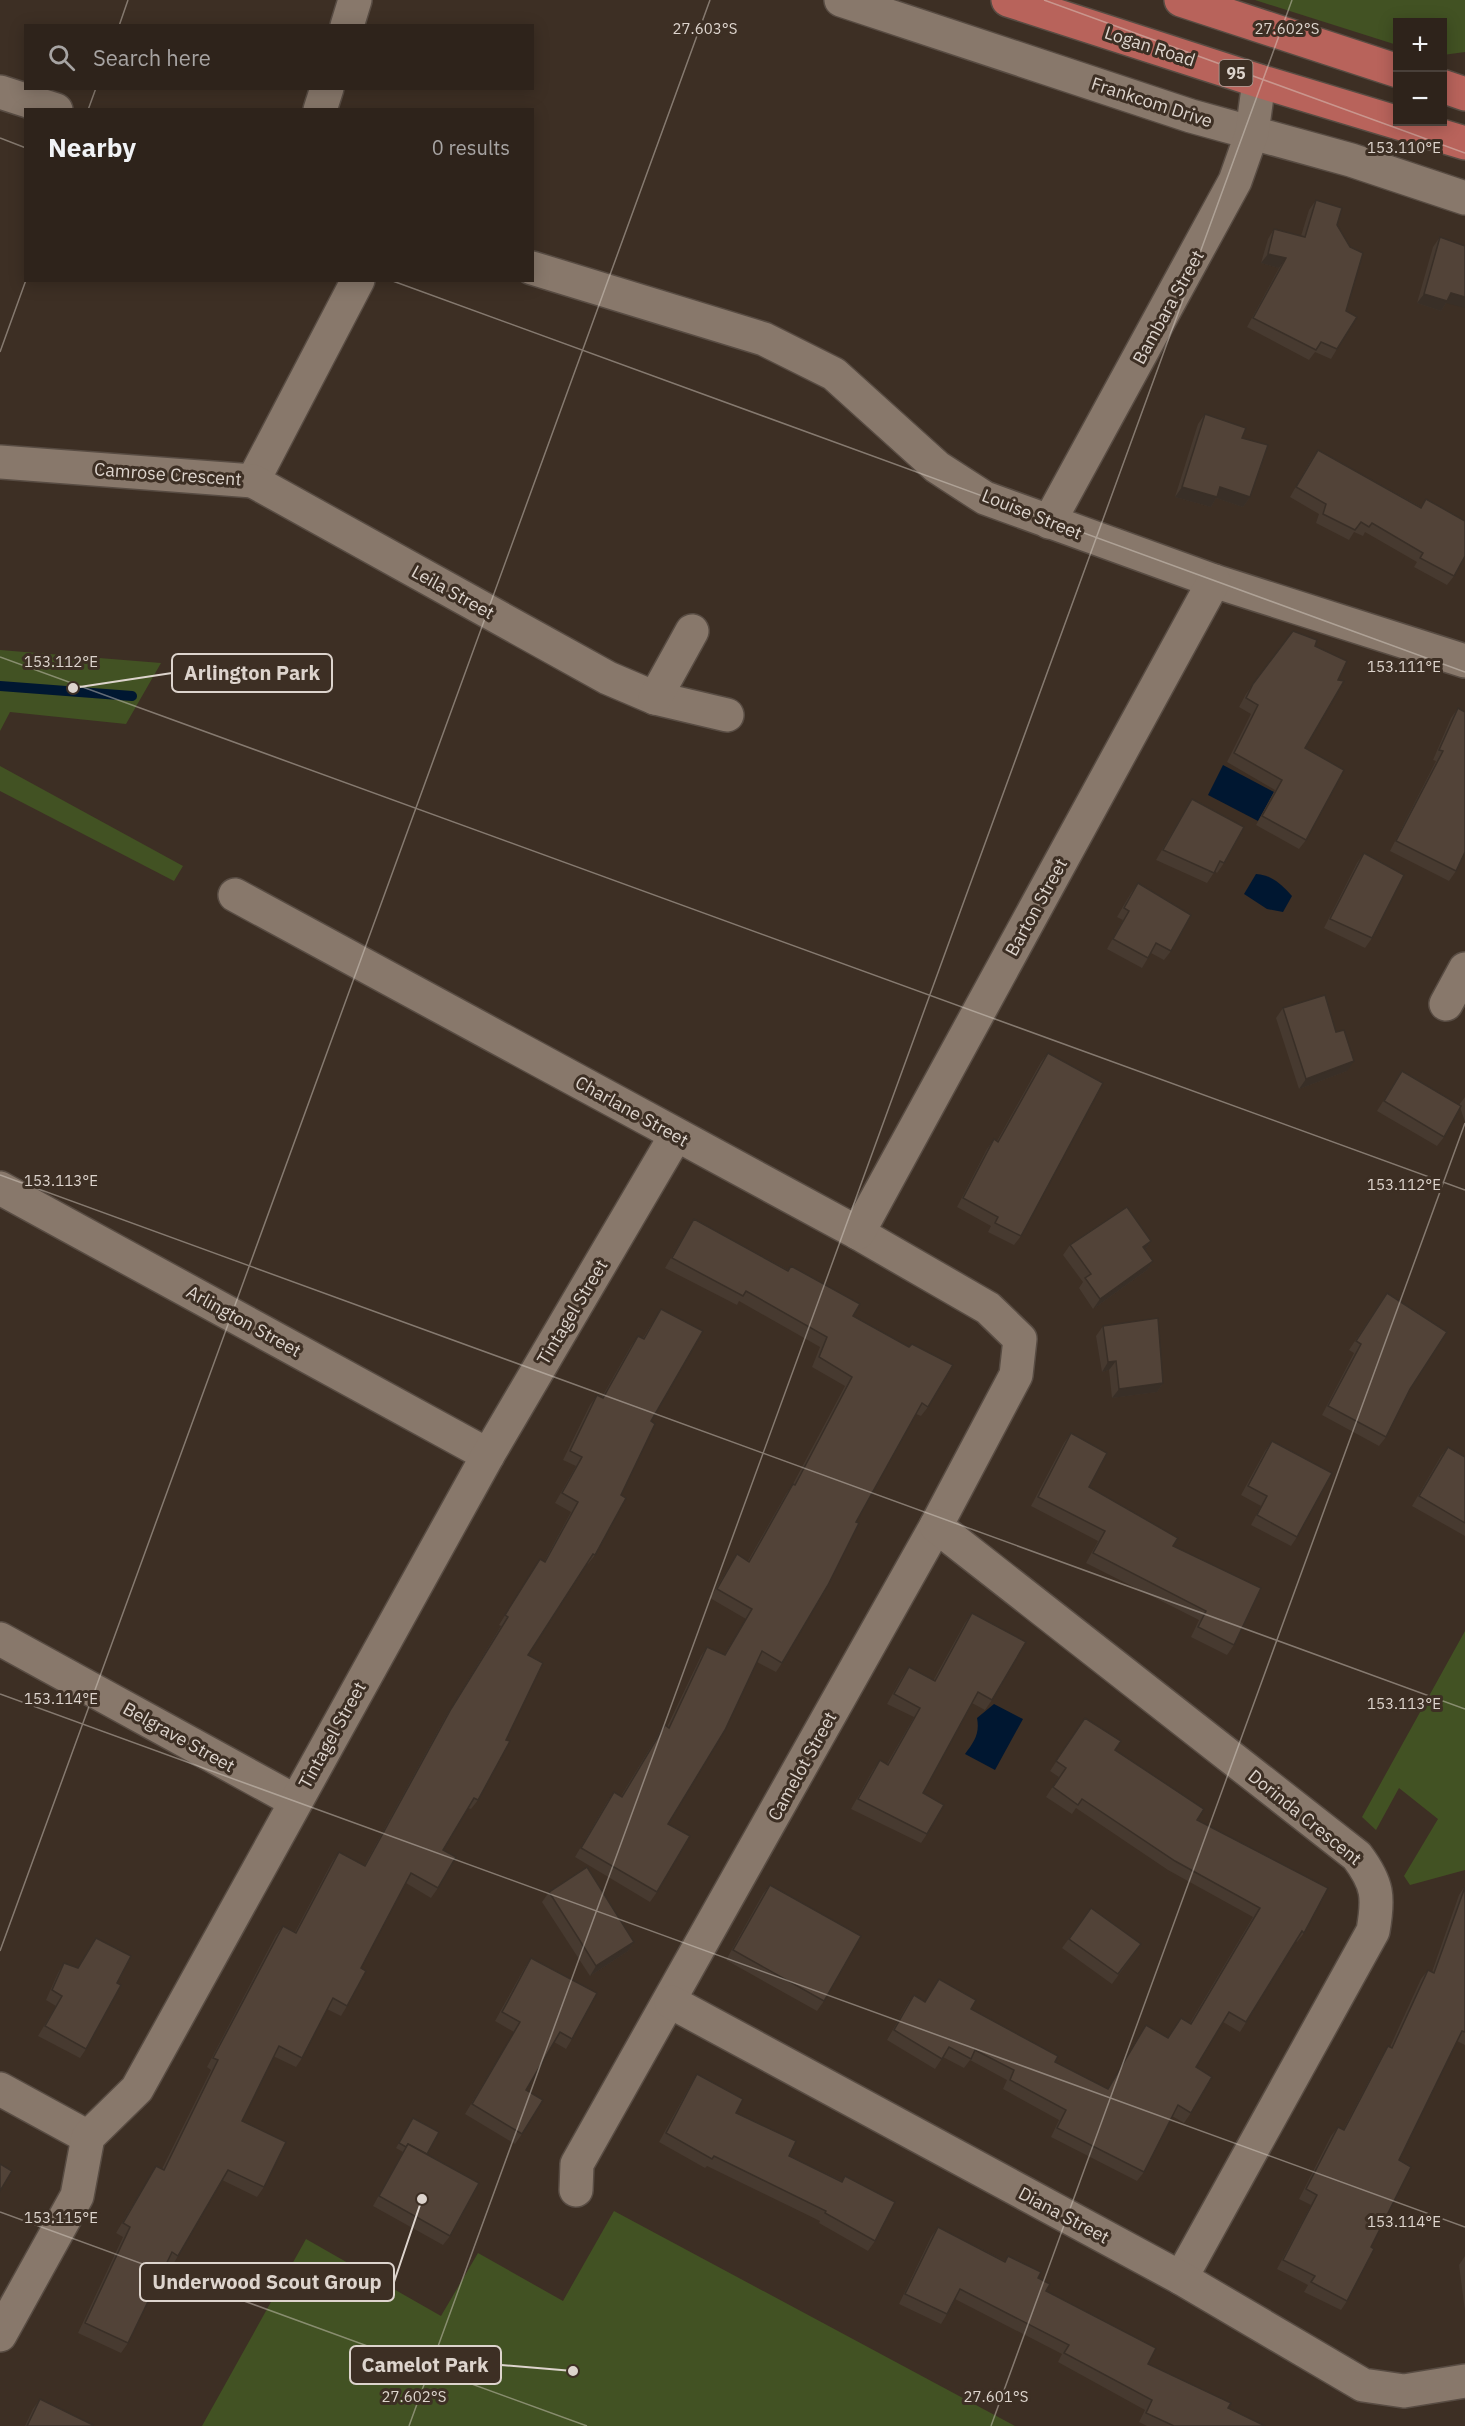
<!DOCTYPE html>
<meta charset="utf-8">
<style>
:root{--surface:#2e231b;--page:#3a2f28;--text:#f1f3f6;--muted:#a7a4a3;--line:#49403a}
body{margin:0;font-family:"IBM Plex Sans",sans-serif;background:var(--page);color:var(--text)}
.controls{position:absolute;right:18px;top:18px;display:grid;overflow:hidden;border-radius:0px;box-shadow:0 3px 15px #0003}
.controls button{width:54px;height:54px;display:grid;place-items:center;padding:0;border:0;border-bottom:2px solid var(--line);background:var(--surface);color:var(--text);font:30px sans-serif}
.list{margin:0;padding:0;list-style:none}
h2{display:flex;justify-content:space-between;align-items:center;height:78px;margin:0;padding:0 24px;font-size:26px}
h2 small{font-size:20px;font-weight:400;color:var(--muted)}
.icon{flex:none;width:33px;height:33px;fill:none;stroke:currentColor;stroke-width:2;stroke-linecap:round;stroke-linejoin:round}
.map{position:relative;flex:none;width:1465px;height:2426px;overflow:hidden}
.search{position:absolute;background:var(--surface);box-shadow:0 3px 15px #0003;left:24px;top:24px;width:510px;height:66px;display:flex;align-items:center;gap:15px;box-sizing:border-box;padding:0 21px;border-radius:0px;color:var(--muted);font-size:22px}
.panel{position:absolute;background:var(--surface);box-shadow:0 3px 15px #0003;left:24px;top:108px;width:510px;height:174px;border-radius:0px}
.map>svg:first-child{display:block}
.green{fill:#425223}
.water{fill:#001731}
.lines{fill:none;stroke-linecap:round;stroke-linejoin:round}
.stream{stroke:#001731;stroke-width:10}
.minor-casing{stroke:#584c43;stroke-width:36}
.major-casing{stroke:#584c43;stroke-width:36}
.minor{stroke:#88786b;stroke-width:33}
.major{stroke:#b8635b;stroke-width:33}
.wall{fill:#473a30}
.shaded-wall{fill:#392f27}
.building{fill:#524338;stroke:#392f27;stroke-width:1.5}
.ticks{fill:none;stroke:#ddd4cd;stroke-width:1.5;stroke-opacity:0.45}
.labels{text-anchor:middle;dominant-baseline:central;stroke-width:6;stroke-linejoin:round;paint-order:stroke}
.shield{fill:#3d2f24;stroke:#ada29a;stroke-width:1.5}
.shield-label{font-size:16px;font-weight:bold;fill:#ddd4cd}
.street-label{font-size:18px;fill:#ddd4cd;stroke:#3d2f24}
.ticks-label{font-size:15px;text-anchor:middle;fill:#ddd4cd;stroke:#3d2f24;stroke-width:6;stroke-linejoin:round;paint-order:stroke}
.leader{fill:none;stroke:#ddd4cd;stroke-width:2}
.callout-dot{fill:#ddd4cd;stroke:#3d2f24;stroke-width:2}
.callout{fill:#3d2f24;stroke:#ddd4cd;stroke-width:2}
.callout-label{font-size:20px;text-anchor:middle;font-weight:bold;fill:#ddd4cd}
</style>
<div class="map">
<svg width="1465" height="2426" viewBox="0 0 1465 2426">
<rect width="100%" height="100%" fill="#3d2f24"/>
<g class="green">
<polygon points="1255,0 1465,0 1465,52 1443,55 1442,22 1398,22 1397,45"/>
<polygon points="0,650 161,663 126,724 10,712 0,731"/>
<polygon points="0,766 183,866 174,881 0,791"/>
<polygon points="1465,1631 1465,1870 1410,1885 1404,1876 1438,1819 1399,1788 1376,1830 1362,1817"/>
<polygon points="614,2211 1015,2426 202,2426 306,2239 441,2316 478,2253 563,2301"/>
</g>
<g class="water">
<polygon points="1223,765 1274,792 1258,821 1208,795"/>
<path d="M1256 874C1272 875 1282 885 1292 896L1283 912 1267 909 1244 894Z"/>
<path d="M994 1704 1023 1719 995 1770 965 1754C974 1742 980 1734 977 1718Z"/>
</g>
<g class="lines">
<polyline class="stream" points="0,686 132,696"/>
<g class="minor-casing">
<g id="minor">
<polyline points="841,0 1191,116 1351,160 1465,198"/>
<polyline points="347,26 355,0"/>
<polyline points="0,92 56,110"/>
<polyline points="320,110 327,88"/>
<polyline points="532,268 764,339 834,374 937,467 985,498 1214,581 1465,661"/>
<polyline points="0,462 253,481 358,280"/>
<polyline points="253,481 608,678 655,698 727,715"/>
<polyline points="1049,522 1235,181 1252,133 1259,81"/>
<polyline points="655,698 692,631"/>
<polyline points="235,895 858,1233 988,1308 1020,1339 1016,1375 936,1526 577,2164 576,2190"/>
<polyline points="1446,1004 1465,969"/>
<polyline points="0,1188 488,1455"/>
<polyline points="858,1233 1214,581"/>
<path d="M936 1526 1357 1856C1378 1884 1379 1897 1373 1931L1181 2278"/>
<polyline points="0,1639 295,1801"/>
<polyline points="671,2002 1181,2278 1363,2385 1404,2391 1465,2381"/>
<polyline points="0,2089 88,2137"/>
<polyline points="0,2335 77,2196 88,2137 137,2089 488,1455 676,1135"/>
</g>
</g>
<g class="major-casing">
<g id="major">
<polyline points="1008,0 1259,81 1465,143"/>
<polyline points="1181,0 1398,71"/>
<polyline points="1442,86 1465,94"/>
</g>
</g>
<use href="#minor" class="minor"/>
<use href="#major" class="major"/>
</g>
<g class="wall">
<polygon points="1316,200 1337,225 1346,311 1337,349 1331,359 1315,352 1309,360 1247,327 1279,268 1261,263 1268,239 1274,229 1301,236 1309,210"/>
<polygon points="1440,237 1446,303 1441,311 1417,303 1433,247"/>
<polygon points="1205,414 1242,438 1250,497 1243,507 1216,498 1211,507 1175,497 1198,424"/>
<polygon points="1318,450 1421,507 1426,499 1454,576 1447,585 1414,567 1417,562 1365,532 1363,536 1354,532 1349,540 1316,523 1319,514 1290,497 1311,460"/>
<polygon points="1315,646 1305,748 1306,840 1299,849 1256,825 1275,790 1227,762 1251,714 1239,707 1246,694 1253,684"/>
<polygon points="1458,708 1456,871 1449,881 1390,851 1436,761 1433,760 1451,718"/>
<polygon points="1192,799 1224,863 1217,873 1215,871 1207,883 1156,860 1186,809"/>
<polygon points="1364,853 1372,938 1365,948 1324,928 1357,863"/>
<polygon points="1138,883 1171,951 1164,960 1151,953 1142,968 1107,949 1123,920 1117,917 1131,893"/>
<polygon points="1283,1008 1347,1071 1299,1089 1276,1018"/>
<polygon points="1048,1053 1021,1236 1014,1245 988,1232 991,1226 957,1207 987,1149 994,1139 997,1141 1041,1062"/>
<polygon points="1402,1071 1459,1105 1465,1097 1465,1122 1460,1107 1444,1137 1437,1146 1377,1111"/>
<polygon points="694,1219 788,1270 791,1266 853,1316 928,1407 921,1416 916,1414 856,1522 782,1663 776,1672 757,1662 668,1824 657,1892 650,1902 575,1857 607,1802 614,1792 621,1796 658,1735 665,1725 667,1727 701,1656 707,1647 724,1655 746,1619 710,1598 737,1554 748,1561 786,1494 793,1484 845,1386 812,1367 820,1347 739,1301 737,1305 665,1268 688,1229"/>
<polygon points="1151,1241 1145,1250 1153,1261 1147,1270 1093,1309 1079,1288 1083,1282 1063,1255 1070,1245"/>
<polygon points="1380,1303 1410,1389 1386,1437 1379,1446 1322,1415 1354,1353 1349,1350"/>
<polygon points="661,1309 651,1421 595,1555 588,1564 587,1563 528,1655 478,1800 471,1809 468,1808 443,1850 438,1888 431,1898 406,1883 361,1968 347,2006 341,2016 327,2009 302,2058 296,2067 273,2056 242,2121 264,2187 257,2197 222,2180 178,2256 172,2266 167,2263 128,2343 121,2353 78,2333 123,2237 116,2233 150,2176 156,2166 162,2169 211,2070 207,2067 276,1935 283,1926 295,1932 332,1862 339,1852 364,1866 445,1718 501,1626 499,1625 540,1559 544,1562 571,1512 555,1503 576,1466 563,1460 590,1405 597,1395 602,1397 631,1346 638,1336 643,1338"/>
<polygon points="1103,1326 1163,1383 1157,1392 1112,1398 1109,1370 1102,1372 1096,1336"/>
<polygon points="1071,1433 1089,1487 1173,1546 1234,1645 1227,1655 1191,1637 1199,1620 1086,1563 1098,1541 1031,1506 1064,1443"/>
<polygon points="1272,1441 1297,1537 1291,1546 1251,1525 1261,1506 1241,1495 1265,1451"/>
<polygon points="1448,1447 1465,1457 1465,1536 1412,1506 1441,1456"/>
<polygon points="972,1613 992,1700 985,1710 972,1703 923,1793 927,1834 921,1843 851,1809 873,1770 880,1760 887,1764 914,1717 887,1704 902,1677 909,1667 933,1681 965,1623"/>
<polygon points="1085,1718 1115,1750 1197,1820 1304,1933 1297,1942 1296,1941 1240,2032 1223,2022 1196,2067 1191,2113 1184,2123 1172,2116 1144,2172 1137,2181 1051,2137 1059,2120 1003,2089 1007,2080 970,2060 964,2068 943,2057 935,2069 887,2040 907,2005 914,1995 925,2002 939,1979 971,2009 1055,2062 1108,2089 1146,2025 1168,2038 1181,2018 1190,2023 1253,1917 1168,1870 1076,1808 1072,1814 1046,1797 1059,1777 1050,1771"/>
<polygon points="770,1885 824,2001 817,2011 726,1960 763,1894"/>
<polygon points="1465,1886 1465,2045 1457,2041 1399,2160 1371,2247 1347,2301 1341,2310 1304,2292 1308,2285 1277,2269 1311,2205 1299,2199 1331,2136 1338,2127 1343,2130 1382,2056 1388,2046 1390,2047 1421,1979 1428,1970 1432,1972 1459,1895"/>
<polygon points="549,1892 634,1942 628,1951 590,1976 542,1902"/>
<polygon points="1091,1908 1141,1944 1112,1984 1062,1948"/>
<polygon points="96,1938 117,1983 86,2049 80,2058 38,2036 56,2006 46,2000 58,1973 64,1963 78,1968"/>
<polygon points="531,1958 572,2039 566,2049 554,2042 526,2090 522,2134 515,2144 465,2114 514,2032 495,2021 525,1967"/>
<polygon points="697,2074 736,2113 789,2156 842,2181 845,2176 875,2241 868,2251 819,2223 820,2221 707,2166 705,2168 659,2142 691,2084"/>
<polygon points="413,2118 427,2154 450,2236 443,2245 373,2206 403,2152 396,2148"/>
<polygon points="938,2227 1005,2261 1008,2256 1038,2278 1046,2291 1148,2364 1228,2408 1265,2426 1147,2426 1139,2422 1145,2410 1058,2362 1062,2354 955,2299 947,2314 941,2324 899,2304 931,2237"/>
<polygon points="1465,2256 1465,2311 1459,2265"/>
<polygon points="40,2399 92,2426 25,2426 33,2409"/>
</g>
<g class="shaded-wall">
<polygon points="1268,254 1286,258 1279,268 1261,263"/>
<polygon points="1451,293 1465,297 1465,308 1446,303 1441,311 1417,303 1424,294"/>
<polygon points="1182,487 1220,487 1250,497 1243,507 1216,498 1211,507 1175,497"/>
<polygon points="1354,1061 1347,1071 1299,1089 1306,1079"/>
<polygon points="1151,1241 1145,1250 1143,1247"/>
<polygon points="1153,1261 1147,1270 1093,1309 1100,1299"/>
<polygon points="1116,1361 1109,1370 1102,1372 1108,1362"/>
<polygon points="1163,1383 1157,1392 1112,1398 1119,1389"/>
<polygon points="634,1942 628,1951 590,1976 596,1966"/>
</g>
<g class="building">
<polygon points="1316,200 1342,208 1337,225 1350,247 1363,253 1346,311 1357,317 1337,349 1321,342 1316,350 1253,318 1286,258 1268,254 1274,229 1305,237"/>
<polygon points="1440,237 1465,246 1465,297 1451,293 1447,301 1424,294"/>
<polygon points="1205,414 1246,428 1242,438 1268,445 1250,497 1220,487 1217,497 1182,487"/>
<polygon points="1318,450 1421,508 1426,499 1465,521 1465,556 1454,576 1420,558 1423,553 1372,523 1369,527 1361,522 1355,530 1323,514 1326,504 1296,487"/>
<polygon points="1293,631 1317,640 1315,646 1347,661 1338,680 1344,681 1305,748 1344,770 1306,840 1262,816 1282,780 1234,753 1258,705 1246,698 1253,684"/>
<polygon points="1458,708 1465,712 1465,852 1456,871 1396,841 1443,751 1439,750"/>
<polygon points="1192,799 1244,827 1224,863 1220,861 1214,873 1163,850"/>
<polygon points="1364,853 1404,875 1372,938 1330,919"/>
<polygon points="1138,883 1191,915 1171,951 1156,943 1148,958 1113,939 1129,911 1124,908"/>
<polygon points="1325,995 1336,1032 1344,1030 1354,1061 1306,1079 1283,1008"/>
<polygon points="1048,1053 1103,1083 1021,1236 995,1223 998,1217 963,1198 994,1139 998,1142"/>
<polygon points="1402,1071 1461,1106 1444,1137 1384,1101"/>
<polygon points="1127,1207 1151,1241 1143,1247 1153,1261 1100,1299 1085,1278 1091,1274 1070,1245"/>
<polygon points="694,1219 788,1271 791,1266 860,1304 853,1316 909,1347 912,1344 953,1365 928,1407 922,1403 856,1522 859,1523 828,1585 782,1663 762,1651 725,1730 668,1824 690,1836 657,1892 581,1848 614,1792 622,1797 665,1725 669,1728 707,1647 725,1655 752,1609 717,1589 737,1554 749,1562 793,1484 795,1485 852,1377 819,1357 827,1337 746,1291 743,1296 672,1258"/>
<polygon points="1387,1293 1447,1332 1410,1389 1386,1437 1328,1406 1361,1344 1356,1341"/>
<polygon points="661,1309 703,1331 651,1421 655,1424 621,1495 626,1498 595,1555 593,1554 528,1655 543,1663 506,1740 510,1741 478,1800 474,1798 443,1850 456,1857 438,1888 411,1873 361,1968 366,1971 347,2006 333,1998 302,2058 279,2046 242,2121 286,2142 264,2187 228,2170 178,2256 172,2252 128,2343 85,2323 130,2227 123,2223 156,2166 164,2170 218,2060 213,2058 283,1926 296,1933 339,1852 365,1866 451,1709 508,1617 505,1615 540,1559 545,1562 578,1502 562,1493 582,1457 570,1451 597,1395 603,1398 638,1336 644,1339"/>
<polygon points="1158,1318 1163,1383 1119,1389 1116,1361 1108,1362 1103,1326"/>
<polygon points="1071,1433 1107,1453 1089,1487 1178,1538 1173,1546 1261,1588 1234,1645 1198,1627 1206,1611 1093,1553 1105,1531 1038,1497"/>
<polygon points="1272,1441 1332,1473 1297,1537 1257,1515 1267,1496 1248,1486"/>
<polygon points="1448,1447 1465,1457 1465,1523 1419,1496"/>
<polygon points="972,1613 1026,1642 992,1700 978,1692 923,1793 944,1805 927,1834 858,1799 880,1760 888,1765 920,1708 894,1694 909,1667 935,1681"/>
<polygon points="1085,1718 1121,1741 1115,1750 1204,1809 1197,1820 1328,1888 1304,1933 1302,1931 1246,2022 1229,2012 1196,2067 1212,2077 1191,2113 1178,2105 1144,2172 1057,2128 1066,2110 1010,2080 1014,2070 975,2050 971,2059 949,2047 942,2059 894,2030 914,1995 925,2002 939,1979 976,2000 971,2009 1058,2056 1055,2062 1108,2089 1146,2025 1168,2038 1181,2018 1191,2024 1260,1908 1175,1861 1082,1799 1078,1805 1053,1787 1066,1768 1056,1761"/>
<polygon points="587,1867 634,1942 596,1966 549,1892"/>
<polygon points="770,1885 861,1936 824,2001 733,1950"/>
<polygon points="1465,1887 1465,2032 1462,2031 1399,2160 1411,2167 1371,2247 1374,2249 1347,2301 1311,2282 1315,2276 1283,2260 1317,2195 1306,2189 1338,2127 1344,2130 1388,2046 1392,2048 1428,1970 1434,1973"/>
<polygon points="1091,1908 1141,1944 1118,1974 1069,1939"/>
<polygon points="96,1938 131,1956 117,1983 121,1985 86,2049 45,2026 62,1996 52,1990 64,1963 78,1968"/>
<polygon points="531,1958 597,1993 572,2039 560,2032 526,2090 543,2100 522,2134 472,2104 520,2022 502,2012"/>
<polygon points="697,2074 743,2099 736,2113 796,2141 789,2156 842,2182 845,2176 895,2202 875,2241 825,2213 826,2211 714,2156 712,2159 666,2133"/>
<polygon points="413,2118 439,2132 427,2154 408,2144 406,2147 399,2143"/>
<polygon points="408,2144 479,2183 450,2236 379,2196"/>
<polygon points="0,2164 12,2171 0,2191"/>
<polygon points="938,2227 1005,2262 1008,2256 1041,2272 1038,2278 1050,2284 1046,2291 1156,2348 1148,2364 1231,2403 1228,2408 1265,2426 1174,2426 1146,2413 1152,2400 1064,2353 1069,2345 960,2289 947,2314 905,2294"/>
<polygon points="40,2399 93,2425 92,2426 27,2426"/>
</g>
<path class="ticks" d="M1044 0 1465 153M119 26 128 0M88 110 96 88M0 138 26 148M390 280 1465 672M0 352 26 280M0 657 1465 1190M0 1175 1465 1709M0 1694 1465 2227M0 1951 710 0M0 2212 587 2426M409 2426 1292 0M991 2426 1465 1123"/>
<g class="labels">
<rect class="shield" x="1219.5" y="60" width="33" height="26" rx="4.5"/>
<g class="shield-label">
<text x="1236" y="73">95</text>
</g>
<g class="street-label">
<text transform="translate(1150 46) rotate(18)">Logan Road</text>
<text transform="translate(1152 102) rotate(18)">Frankcom Drive</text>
<text transform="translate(1168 307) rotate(-61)">Bambara Street</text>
<text transform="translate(168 474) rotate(4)">Camrose Crescent</text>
<text transform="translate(1032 514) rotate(22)">Louise Street</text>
<text transform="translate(453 592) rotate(29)">Leila Street</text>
<text transform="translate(1036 907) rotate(-61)">Barton Street</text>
<text transform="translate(632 1111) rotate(29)">Charlane Street</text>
<text transform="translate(572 1312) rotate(-59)">Tintagel Street</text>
<text transform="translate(244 1321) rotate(29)">Arlington Street</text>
<text transform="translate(332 1735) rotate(-61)">Tintagel Street</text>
<text transform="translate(179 1737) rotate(29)">Belgrave Street</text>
<text transform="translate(802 1766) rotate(-61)">Camelot Street</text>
<text transform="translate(1305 1817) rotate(39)">Dorinda Crescent</text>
<text transform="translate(1064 2215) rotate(28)">Diana Street</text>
</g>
</g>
<g class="ticks-label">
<text x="705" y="34">27.603°S</text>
<text x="1287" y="34">27.602°S</text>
<text x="1404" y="153">153.110°E</text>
<text x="61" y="667">153.112°E</text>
<text x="1404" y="672">153.111°E</text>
<text x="61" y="1186">153.113°E</text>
<text x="1404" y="1190">153.112°E</text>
<text x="61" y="1704">153.114°E</text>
<text x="1404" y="1709">153.113°E</text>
<text x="61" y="2223">153.115°E</text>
<text x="1404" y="2227">153.114°E</text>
<text x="414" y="2402">27.602°S</text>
<text x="996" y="2402">27.601°S</text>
</g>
<path class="leader" d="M73 688L172 673M422 2199L394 2282M573 2371L501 2365"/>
<g class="callout-dot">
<circle cx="73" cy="688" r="6"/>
<circle cx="422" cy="2199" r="6"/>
<circle cx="573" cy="2371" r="6"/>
</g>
<g class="callout">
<rect x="172" y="654" width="160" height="38" rx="6"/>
<rect x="140" y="2263" width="254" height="38" rx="6"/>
<rect x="350" y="2346" width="151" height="38" rx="6"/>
</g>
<g class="callout-label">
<text x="252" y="680">Arlington Park</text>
<text x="267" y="2289">Underwood Scout Group</text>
<text x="425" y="2372">Camelot Park</text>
</g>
</svg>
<div class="controls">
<button>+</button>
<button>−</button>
</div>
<div class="search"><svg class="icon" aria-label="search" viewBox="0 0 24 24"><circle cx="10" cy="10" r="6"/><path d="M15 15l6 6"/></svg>Search here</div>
<section class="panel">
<h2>Nearby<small>0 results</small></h2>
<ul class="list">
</ul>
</section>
</div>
